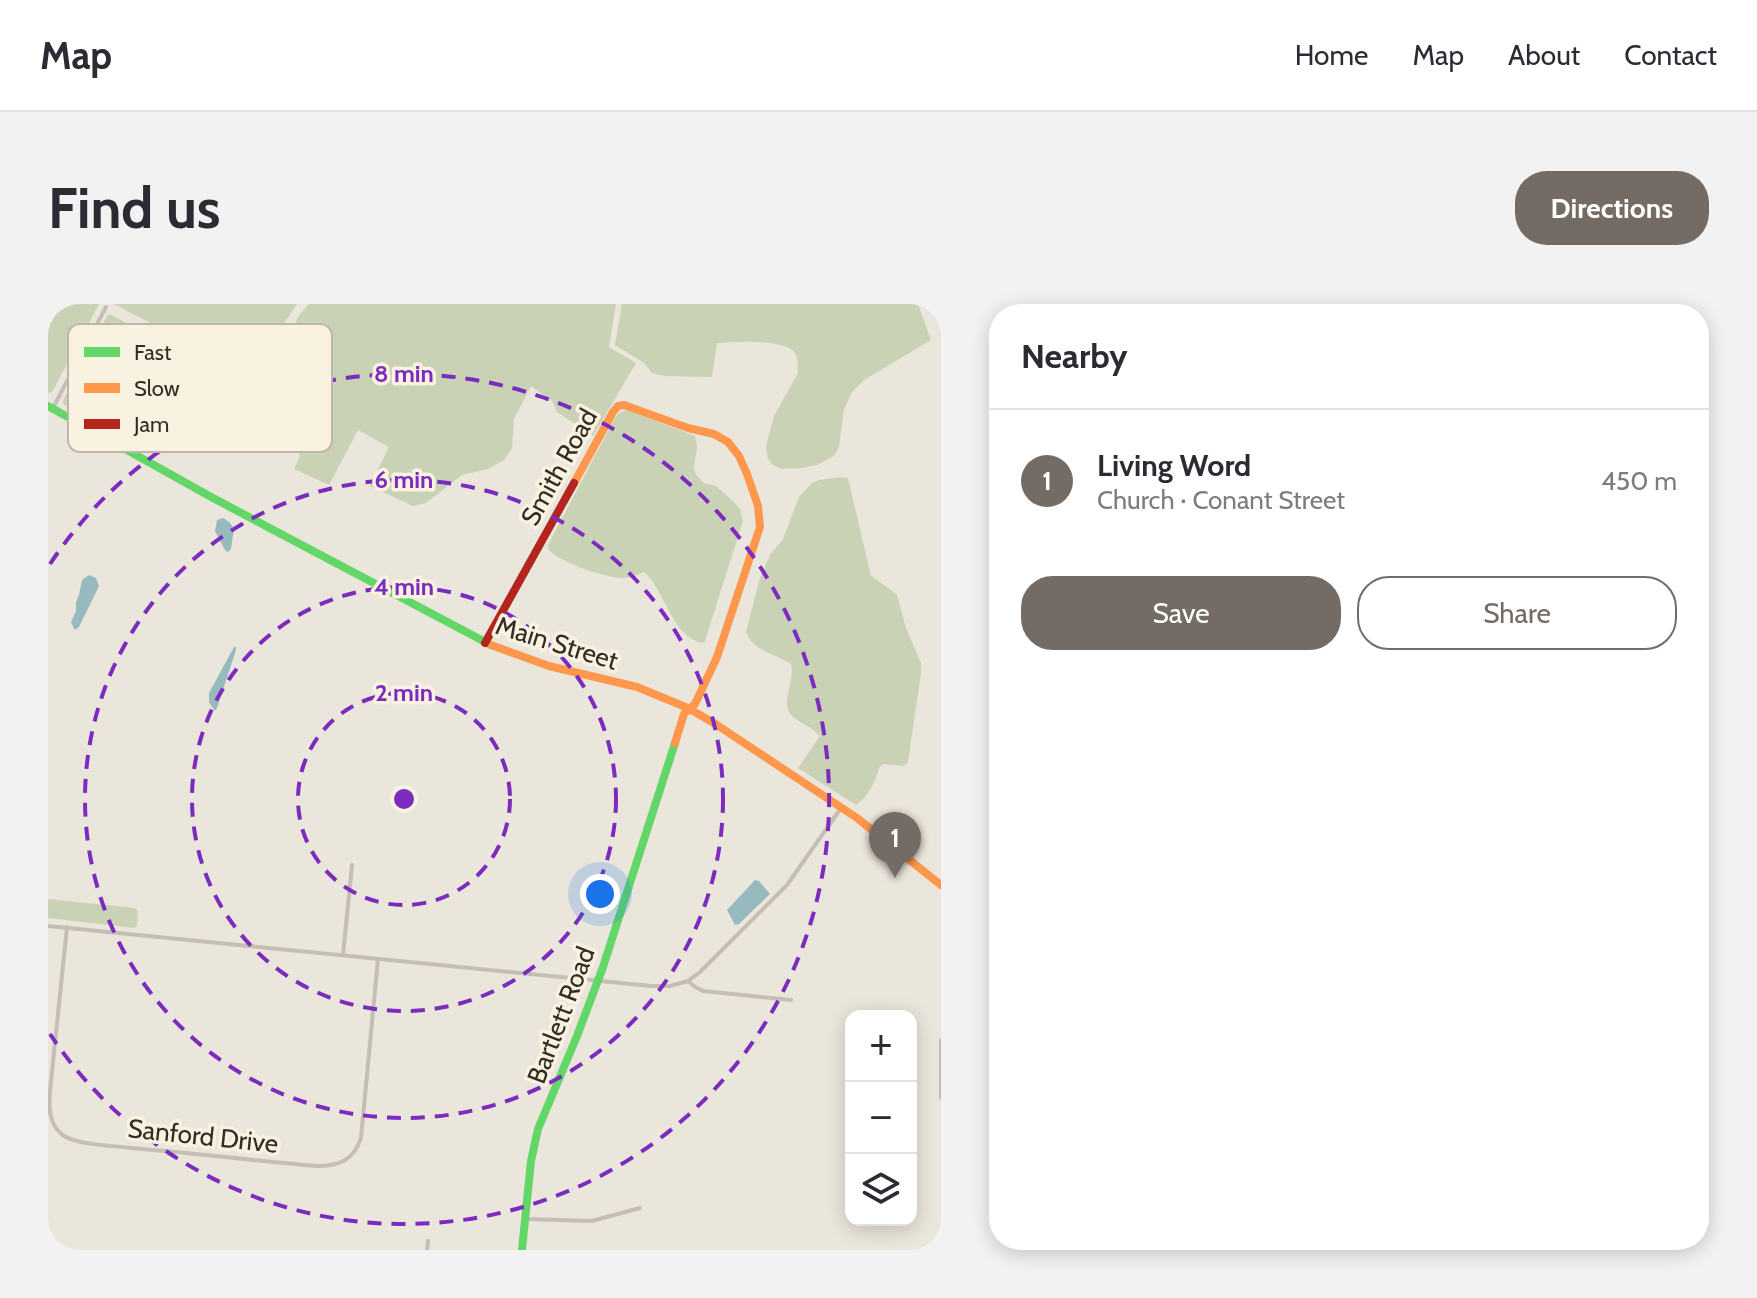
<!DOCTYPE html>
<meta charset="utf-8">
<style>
:root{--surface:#fff;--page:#f2f2f3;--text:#2b2b33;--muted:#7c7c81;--line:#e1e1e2;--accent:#746c64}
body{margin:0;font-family:Cabin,sans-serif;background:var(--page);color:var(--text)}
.controls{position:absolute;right:24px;bottom:24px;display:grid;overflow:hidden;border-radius:16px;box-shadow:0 4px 20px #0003}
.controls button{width:72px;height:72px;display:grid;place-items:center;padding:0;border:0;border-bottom:2px solid var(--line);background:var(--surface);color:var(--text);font:40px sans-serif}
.you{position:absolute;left:552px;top:590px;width:28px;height:28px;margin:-20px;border:6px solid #fff;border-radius:50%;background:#1a73e8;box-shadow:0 0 0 12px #1a73e833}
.badge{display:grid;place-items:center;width:52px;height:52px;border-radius:50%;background:var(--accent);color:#fff;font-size:26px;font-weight:700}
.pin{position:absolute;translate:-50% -66px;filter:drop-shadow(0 2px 4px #0008)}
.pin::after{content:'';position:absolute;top:42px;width:28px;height:24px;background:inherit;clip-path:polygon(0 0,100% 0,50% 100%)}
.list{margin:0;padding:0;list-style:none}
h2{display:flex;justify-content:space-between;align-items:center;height:104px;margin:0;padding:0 32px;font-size:34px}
h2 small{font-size:26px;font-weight:400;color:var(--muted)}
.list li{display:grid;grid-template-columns:52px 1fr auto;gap:24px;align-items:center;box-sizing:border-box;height:144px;padding:0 32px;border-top:2px solid var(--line)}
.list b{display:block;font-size:30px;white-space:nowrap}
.list p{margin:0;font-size:26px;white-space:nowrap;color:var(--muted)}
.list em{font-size:26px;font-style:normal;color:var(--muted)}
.actions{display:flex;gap:16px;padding:24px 32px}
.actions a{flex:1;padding:18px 0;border:2px solid var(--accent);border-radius:32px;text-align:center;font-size:28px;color:var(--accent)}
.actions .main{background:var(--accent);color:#fff}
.icon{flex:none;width:44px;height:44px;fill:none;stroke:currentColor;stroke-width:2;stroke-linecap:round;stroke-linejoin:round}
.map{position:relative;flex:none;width:893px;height:946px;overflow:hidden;border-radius:32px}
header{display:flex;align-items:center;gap:48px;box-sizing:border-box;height:112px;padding:0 40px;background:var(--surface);border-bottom:2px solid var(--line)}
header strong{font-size:38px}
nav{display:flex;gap:44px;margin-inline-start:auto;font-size:28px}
.intro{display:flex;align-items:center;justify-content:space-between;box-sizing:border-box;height:192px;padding:0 48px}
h1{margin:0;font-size:56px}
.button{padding:20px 36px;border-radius:32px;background:var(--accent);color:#fff;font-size:28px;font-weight:700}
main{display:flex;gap:48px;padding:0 48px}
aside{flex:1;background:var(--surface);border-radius:32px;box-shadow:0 4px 20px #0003}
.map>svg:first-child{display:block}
.green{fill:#c9d2b4}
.water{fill:#96babe}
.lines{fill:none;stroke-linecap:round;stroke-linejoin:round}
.street{stroke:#c4beb5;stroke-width:4}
.fast{stroke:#63d668;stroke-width:8}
.slow{stroke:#ff974d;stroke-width:8}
.jam{stroke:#b3261e;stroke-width:8}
.ring{fill:none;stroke:#7b2cbf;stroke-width:4;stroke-dasharray:14 10}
.labels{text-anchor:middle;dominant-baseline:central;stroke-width:7;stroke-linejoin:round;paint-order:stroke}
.street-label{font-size:26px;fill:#342b24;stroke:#faf2e1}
.key{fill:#faf2e1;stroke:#bfb6a8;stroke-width:2}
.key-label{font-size:22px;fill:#342b24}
.centre{fill:#7b2cbf;stroke:#faf2e1;stroke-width:4}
.ring-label{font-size:24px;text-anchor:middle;font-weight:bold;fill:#7b2cbf;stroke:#faf2e1;stroke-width:7;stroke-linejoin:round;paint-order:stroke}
</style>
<header>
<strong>Map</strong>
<nav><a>Home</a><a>Map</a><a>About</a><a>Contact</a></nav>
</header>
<div class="intro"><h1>Find us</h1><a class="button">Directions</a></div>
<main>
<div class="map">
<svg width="893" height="946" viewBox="0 0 893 946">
<rect width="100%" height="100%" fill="#ebe6db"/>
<g class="green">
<polygon points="0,0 51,0 4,88 0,89"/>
<path d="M66 0H249L214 52 207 67 203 81 202 100 190 125C174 120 117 97 104 102 90 109 92 133 75 132L15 100 16 94 59 12 62 10 115 40 117 44 151 65 160 49Z"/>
<path d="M261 0H568L561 43 588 59 545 132 509 108 504 97 483 82 466 115 464 144 456 156 440 165 414 171 378 199 365 202 322 182 341 143 310 126 281 181 246 165C257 145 250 140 254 122 256 115 260 110 261 104 263 80 253 62 235 48L250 13Z"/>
<path d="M574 0H870L883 36 816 76 804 88 796 105 791 143 786 152 769 161 754 164 734 165 725 161 720 155 718 142 726 112 750 69C750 63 750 55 747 49 738 34 685 38 669 39L664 73 616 72 604 69 596 59 567 41Z"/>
<path d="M579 106 647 132 649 142 646 164 648 171 656 179 668 182 686 198 692 205 695 217 657 337 655 339C624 334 618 287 596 268 588 271 581 275 572 274 554 272 513 259 501 246L500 241 567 114 571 109Z"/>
<path d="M793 173 800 174 823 272 839 283 849 291 858 324 873 359V369L860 458 856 462 836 460 832 462C828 475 820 494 808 501L750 464 772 432C764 423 753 420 744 412 731 399 748 375 743 360 726 349 706 348 698 328L712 274 722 251 735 235 751 193 764 179 771 176Z"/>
<polygon points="0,595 87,604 90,607 89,622 87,624 0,614"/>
</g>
<g class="water">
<polygon points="175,214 181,218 186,224 183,245 180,248 177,246 167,227 169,216"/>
<polygon points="41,271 48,274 51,282 31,323 27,326 23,318 28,307 28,298 31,291 34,276"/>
<polygon points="186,343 188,343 188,346 170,401 168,406 166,406 161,398 161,389"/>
<polygon points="707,576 711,577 722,590 691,620 687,621 679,606"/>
</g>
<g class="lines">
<g class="street">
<polyline points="6,102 58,3"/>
<polyline points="0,622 603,682 622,682 640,677 647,683 655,687 743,696"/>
<path d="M19 623 2 787C1 803 0 821 16 832 29 841 77 843 95 845 153 850 211 857 269 862 291 862 306 856 313 834L330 655"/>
<polyline points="295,651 304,561"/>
<polyline points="640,677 652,668 739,581 793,504"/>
<polyline points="893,736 893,794"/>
<polyline points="477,915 544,917 592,904"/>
<polyline points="379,946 380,937"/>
</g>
<g class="fast">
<polyline points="0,102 165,194 443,341"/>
<polyline points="474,946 483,857 490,825 529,732 555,663 627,439"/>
</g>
<g class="slow">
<polyline points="526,179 565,108 570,102 576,101 640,124 666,130 680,138 691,152 699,170 710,202 712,223 669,353 647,400 636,410 627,439"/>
<polyline points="443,341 501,362 589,383 640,404 669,421 809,514 893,581"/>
</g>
<polyline class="jam" points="437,339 526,179"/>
</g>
<g class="ring">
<circle cx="356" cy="495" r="106"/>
<circle cx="356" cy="495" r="212"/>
<circle cx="356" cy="495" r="319"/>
<path d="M2 260A425 425 0 1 1 2 730"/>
</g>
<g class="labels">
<g class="street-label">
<text transform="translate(511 163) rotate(-61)">Smith Road</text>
<text transform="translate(509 339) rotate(17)">Main Street</text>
<text transform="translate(513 711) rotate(-69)">Bartlett Road</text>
<text transform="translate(155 832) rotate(6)">Sanford Drive</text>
</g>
</g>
<rect x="20" y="20" width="264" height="128" rx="12" class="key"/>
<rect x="36" y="43" width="36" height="10" fill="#63d668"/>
<rect x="36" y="79" width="36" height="10" fill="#ff974d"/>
<rect x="36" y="115" width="36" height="10" fill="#b3261e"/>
<g class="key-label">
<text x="86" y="56">Fast</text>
<text x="86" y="92">Slow</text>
<text x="86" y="128">Jam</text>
</g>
<circle cx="356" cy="495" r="12" class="centre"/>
<g class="ring-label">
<text x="356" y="78">8 min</text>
<text x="356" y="184">6 min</text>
<text x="356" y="291">4 min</text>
<text x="356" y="397">2 min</text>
</g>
</svg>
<div class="controls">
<button>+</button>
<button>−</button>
<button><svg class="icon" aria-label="layers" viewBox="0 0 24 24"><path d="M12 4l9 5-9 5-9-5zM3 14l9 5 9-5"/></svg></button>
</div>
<div class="you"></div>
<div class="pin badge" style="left:847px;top:574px">1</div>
</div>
<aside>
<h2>Nearby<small></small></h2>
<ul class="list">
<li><span class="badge">1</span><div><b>Living Word</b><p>Church · Conant Street</p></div><em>450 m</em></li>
</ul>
<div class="actions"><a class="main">Save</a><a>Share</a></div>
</aside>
</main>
